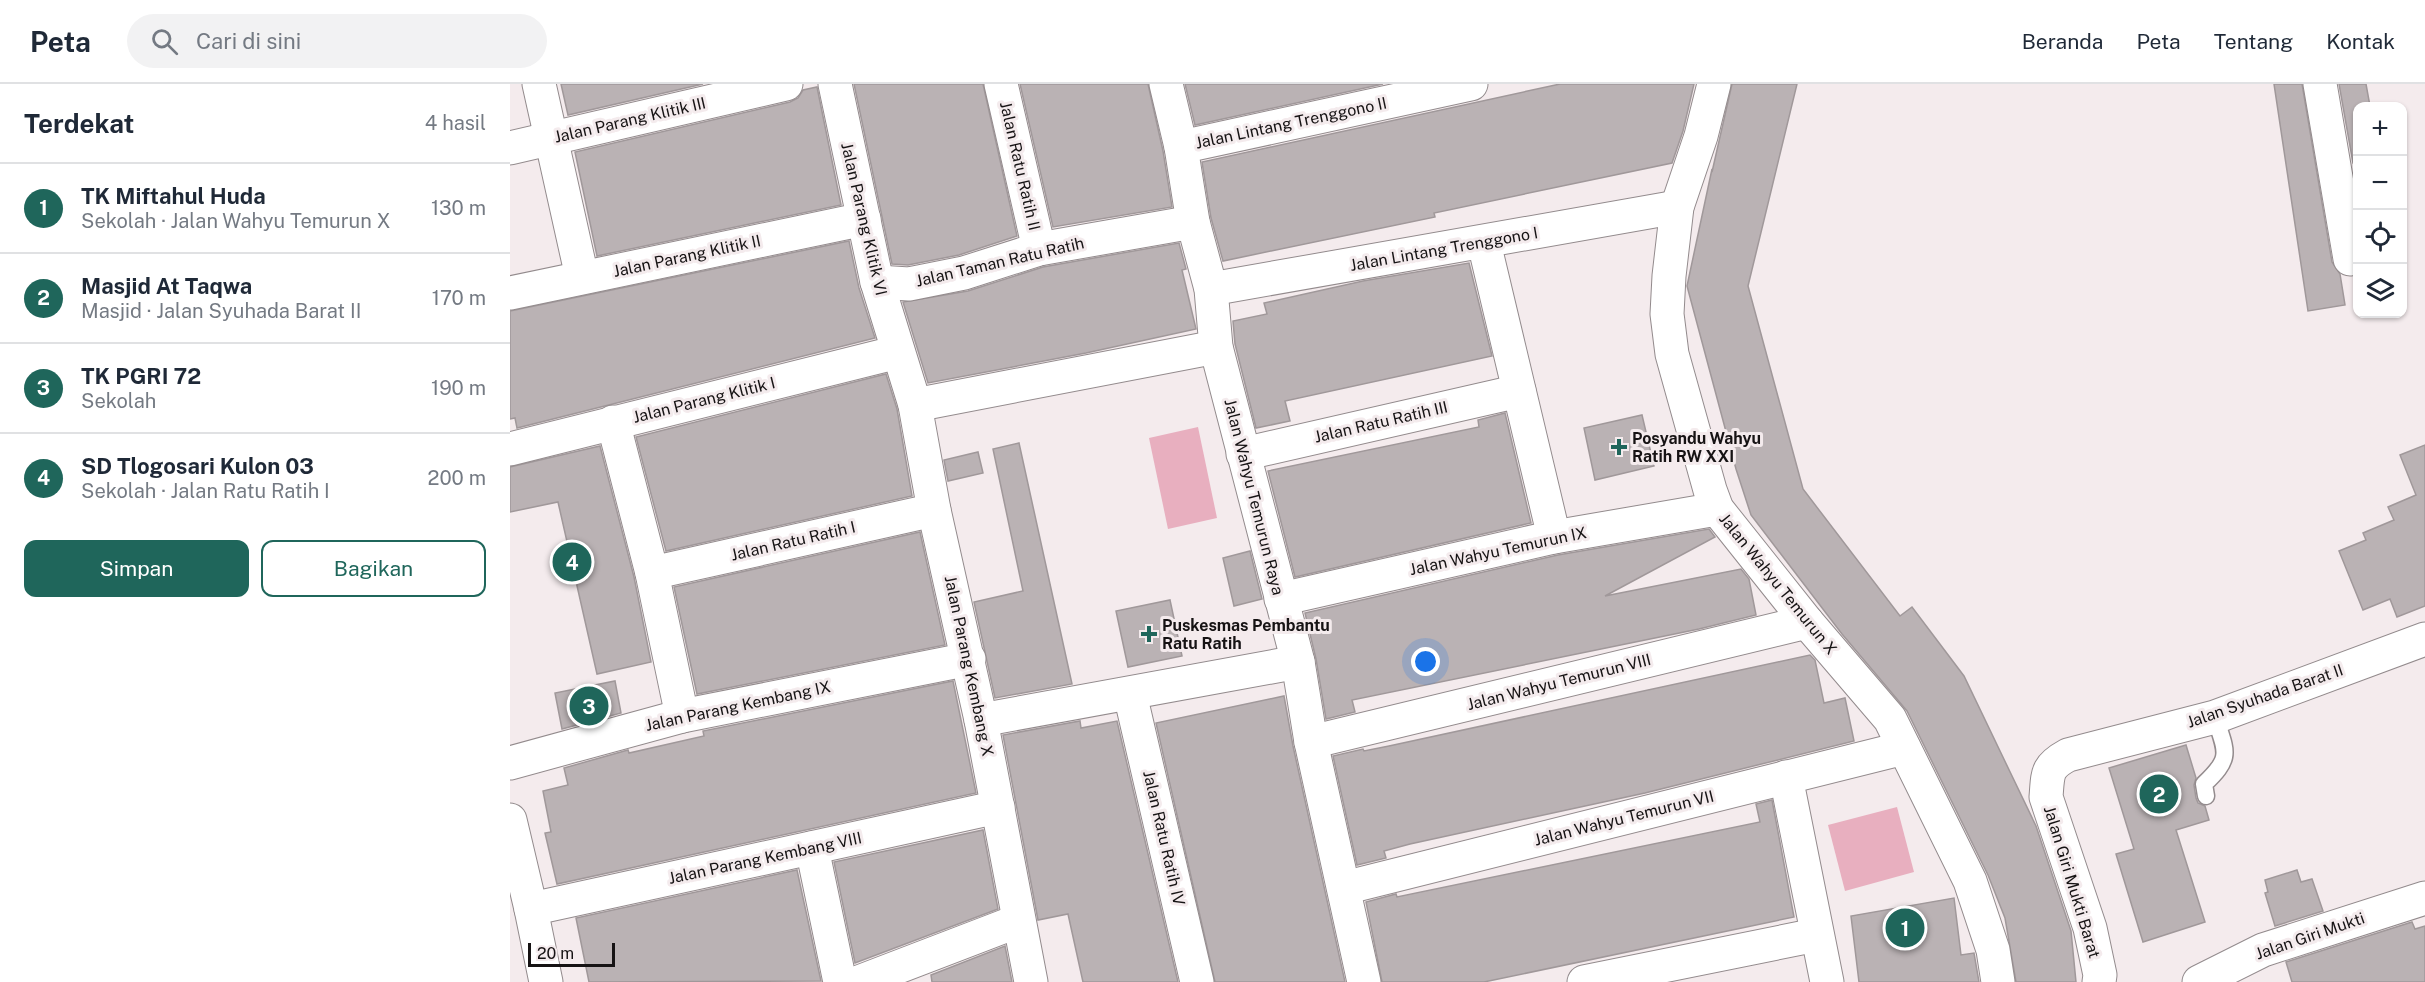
<!DOCTYPE html>
<html lang="id">
<meta charset="utf-8">
<style>
:root{--surface:#fff;--page:#f2f2f3;--text:#1f2937;--muted:#747a83;--line:#e0e1e3;--accent:#1f665b}
body{margin:0;font-family:"Public Sans",sans-serif;background:var(--page);color:var(--text)}
.controls{position:absolute;right:18px;top:18px;display:grid;overflow:hidden;border-radius:12px;box-shadow:0 2px 4px #0004}
.controls button{width:54px;height:54px;display:grid;place-items:center;padding:0;border:0;border-bottom:2px solid var(--line);background:var(--surface);color:var(--text);font:30px sans-serif}
.scale{position:absolute;left:18px;bottom:15px;width:87px;box-sizing:border-box;padding-left:6px;border:3px solid #161314;border-top:0;font-size:16px;line-height:21px;white-space:nowrap;color:#161314;-webkit-text-stroke:4px #f4ebed;paint-order:stroke}
.you{position:absolute;left:916px;top:578px;width:21px;height:21px;margin:-15px;border:4px solid #fff;border-radius:50%;background:#1a73e8;box-shadow:0 0 0 9px #1a73e833}
.badge{display:grid;place-items:center;width:39px;height:39px;border-radius:50%;background:var(--accent);color:#fff;font-size:20px;font-weight:700}
.pin{position:absolute;translate:-50% -50%;border:3px solid #fff;box-shadow:0 2px 6px #0006}
.list{margin:0;padding:0;list-style:none}
h2{display:flex;justify-content:space-between;align-items:center;height:78px;margin:0;padding:0 24px;font-size:26px}
h2 small{font-size:20px;font-weight:400;color:var(--muted)}
.list li{display:grid;grid-template-columns:39px 1fr auto;gap:18px;align-items:center;box-sizing:border-box;height:90px;padding:0 24px;border-top:2px solid var(--line)}
.list b{display:block;font-size:22px;white-space:nowrap}
.list p{margin:0;font-size:20px;white-space:nowrap;color:var(--muted)}
.list em{font-size:20px;font-style:normal;color:var(--muted)}
.actions{display:flex;gap:12px;padding:18px 24px}
.actions a{flex:1;padding:14px 0;border:2px solid var(--accent);border-radius:12px;text-align:center;font-size:21px;color:var(--accent)}
.actions .main{background:var(--accent);color:#fff}
.icon{flex:none;width:33px;height:33px;fill:none;stroke:currentColor;stroke-width:2;stroke-linecap:round;stroke-linejoin:round}
.map{position:relative;flex:none;width:1915px;height:898px;overflow:hidden}
header{display:flex;align-items:center;gap:36px;box-sizing:border-box;height:84px;padding:0 30px;background:var(--surface);border-bottom:2px solid var(--line)}
header strong{font-size:28px}
nav{display:flex;gap:33px;margin-inline-start:auto;font-size:21px}
.search{width:420px;height:54px;background:var(--page);display:flex;align-items:center;gap:15px;box-sizing:border-box;padding:0 21px;border-radius:33px;color:var(--muted);font-size:22px}
main{display:flex}
aside{flex:1;background:var(--surface)}
.map>svg:first-child{display:block}
.green{fill:#e8afbf}
.building{fill:#bab2b4;stroke:#a0989a;stroke-width:1.5}
.lines{fill:none;stroke-linecap:round;stroke-linejoin:round}
.lane-casing{stroke:#938b8d;stroke-width:19}
.street-casing{stroke:#938b8d;stroke-width:35}
.lane{stroke:#fff;stroke-width:16}
.street{stroke:#fff;stroke-width:33}
.poi-dot{fill:#1f665b;stroke:#f4ebed;stroke-width:2}
.labels{text-anchor:middle;dominant-baseline:central;stroke-width:6;stroke-linejoin:round;paint-order:stroke}
.street-label{font-size:16px;fill:#161314;stroke:#f4ebed}
.poi-label{font-size:16px;font-weight:bold;fill:#161314;stroke:#f4ebed;text-anchor:start}
</style>
<header>
<strong>Peta</strong>
<div class="search"><svg class="icon" aria-label="search" viewBox="0 0 24 24"><circle cx="10" cy="10" r="6"/><path d="M15 15l6 6"/></svg>Cari di sini</div>
<nav><a>Beranda</a><a>Peta</a><a>Tentang</a><a>Kontak</a></nav>
</header>
<main>
<aside>
<h2>Terdekat<small>4 hasil</small></h2>
<ul class="list">
<li><span class="badge">1</span><div><b>TK Miftahul Huda</b><p>Sekolah · Jalan Wahyu Temurun X</p></div><em>130 m</em></li>
<li><span class="badge">2</span><div><b>Masjid At Taqwa</b><p>Masjid · Jalan Syuhada Barat II</p></div><em>170 m</em></li>
<li><span class="badge">3</span><div><b>TK PGRI 72</b><p>Sekolah</p></div><em>190 m</em></li>
<li><span class="badge">4</span><div><b>SD Tlogosari Kulon 03</b><p>Sekolah · Jalan Ratu Ratih I</p></div><em>200 m</em></li>
</ul>
<div class="actions"><a class="main">Simpan</a><a>Bagikan</a></div>
</aside>
<div class="map">
<svg width="1915" height="898" viewBox="0 0 1915 898">
<rect width="100%" height="100%" fill="#f4ebed"/>
<g class="green">
<polygon points="688,343 707,434 658,445 639,354"/>
<polygon points="1387,723 1404,788 1335,807 1318,741"/>
</g>
<g class="building">
<polygon points="51,0 193,0 58,31"/>
<polygon points="344,0 473,0 507,152 449,171 398,181 382,180"/>
<polygon points="510,0 638,0 653,67 662,123 543,143"/>
<polygon points="675,0 873,0 685,41"/>
<polygon points="1050,0 1184,0 1173,47 1162,79 924,129 925,133 713,177 701,134 692,78"/>
<polygon points="1222,0 1287,0 1238,202 1293,405 1390,532 1402,523 1454,592 1526,742 1561,847 1566,898 1506,898 1495,834 1478,791 1397,627 1332,550 1241,431 1226,385 1177,202 1202,85 1202,88"/>
<polygon points="1764,0 1792,0 1822,178 1830,190 1835,221 1798,227"/>
<polygon points="1829,0 1856,0 1860,22 1848,22 1848,79 1843,79"/>
<polygon points="307,3 331,121 87,172 65,68 280,18 288,14 293,6"/>
<polygon points="339,157 349,204 365,254 7,344 5,334 0,335 0,227"/>
<polygon points="669,159 676,185 672,186 686,245 576,269 418,299 393,218 458,207 533,183"/>
<polygon points="959,179 982,272 775,317 780,337 746,344 725,260 723,237 757,230 754,219 853,197"/>
<polygon points="376,290 387,325 402,412 156,467 126,353"/>
<polygon points="995,329 1021,439 785,493 758,387 969,343 968,336"/>
<polygon points="1132,331 1144,382 1085,396 1074,344"/>
<polygon points="509,359 562,600 485,614 464,518 513,507 483,365"/>
<polygon points="1915,361 1915,522 1887,533 1880,515 1853,526 1829,467 1856,456 1853,449 1884,436 1878,423 1906,411 1890,371"/>
<polygon points="90,362 124,493 141,578 87,590 48,418 0,428 0,383"/>
<polygon points="468,368 473,389 438,397 434,376"/>
<polygon points="1199,445 1205,453 1095,512 1231,485 1239,495 1246,531 1189,545 842,616 845,628 816,635 806,575 795,529 1048,471"/>
<polygon points="410,448 435,561 187,610 164,503"/>
<polygon points="740,467 752,515 724,522 713,474"/>
<polygon points="660,516 672,572 618,583 606,527"/>
<polygon points="1300,571 1305,576 1314,619 1335,614 1344,657 1135,709 900,760 874,767 876,774 847,781 823,672 853,665 854,667 879,662"/>
<polygon points="105,597 111,629 52,645 45,609"/>
<polygon points="443,597 466,709 47,800 35,749 41,748 33,707 58,701 54,684 118,666 119,669 194,652 193,647"/>
<polygon points="774,612 783,662 835,898 705,898 646,639"/>
<polygon points="570,637 571,644 607,637 668,898 573,898 558,830 528,836 493,651"/>
<polygon points="1676,661 1686,694 1684,701 1686,714 1688,719 1695,722 1699,736 1666,746 1695,838 1633,858 1606,770 1624,765 1599,684"/>
<polygon points="1262,716 1284,833 974,898 872,898 856,818 886,810 887,813 1250,738 1246,720"/>
<polygon points="473,746 488,825 345,879 324,778"/>
<polygon points="287,786 311,897 79,898 66,834"/>
<polygon points="1787,786 1791,798 1802,795 1813,827 1765,842 1755,809 1758,808 1755,796"/>
<polygon points="1444,814 1451,871 1464,869 1469,898 1349,898 1341,832"/>
<polygon points="1902,838 1905,845 1915,842 1915,898 1782,898 1776,878"/>
<polygon points="495,862 502,898 422,898 421,891"/>
</g>
<g class="lines">
<g class="lane-casing">
<path id="lane" d="M1696 712 1694 700C1723 673 1716 668 1705 633"/>
</g>
<g class="street-casing">
<g id="street">
<polyline points="29,0 72,193"/>
<polyline points="325,0 367,198 405,321 424,426 471,636 521,898"/>
<polyline points="491,0 529,165"/>
<polyline points="656,0 671,63 683,138 701,205 706,263 788,578 801,658 854,898"/>
<polyline points="1204,0 1191,52 1167,123 1159,192 1157,230 1162,270 1200,406 1207,425 1297,538 1380,635 1460,797 1483,866 1488,898"/>
<polyline points="1810,0 1840,175"/>
<polyline points="671,63 961,0"/>
<polyline points="0,64 276,0"/>
<polyline points="974,159 1044,453"/>
<polyline points="367,198 399,200 454,189 529,165 683,138"/>
<polyline points="701,205 1167,123"/>
<polyline points="0,209 354,135"/>
<polyline points="405,321 706,263"/>
<polyline points="103,338 142,489 172,632"/>
<polyline points="0,365 388,268"/>
<polyline points="733,370 1009,307"/>
<polyline points="142,489 424,426"/>
<polyline points="771,515 1044,453 1207,425"/>
<polyline points="620,610 687,898"/>
<polyline points="471,636 788,578"/>
<polyline points="801,658 1297,538"/>
<polyline points="0,679 172,632 459,575"/>
<polyline points="1276,693 1317,898"/>
<polyline points="0,736 21,825 36,898"/>
<polyline points="302,764 330,898"/>
<polyline points="834,804 1394,664"/>
<polyline points="21,825 488,723"/>
<polyline points="349,898 508,837"/>
<polyline points="1074,898 1306,851"/>
<path d="M1589 898 1590 891 1580 844 1536 713C1538 689 1536 683 1558 671L1705 633 1915 555"/>
<polyline points="1689,898 1753,866 1915,814"/>
</g>
</g>
<use href="#lane" class="lane"/>
<use href="#street" class="street"/>
</g>
<g class="poi-dot">
<path d="M1106 354h6v6h6v6h-6v6h-6v-6h-6v-6h6z"/>
<path d="M636 541h6v6h6v6h-6v6h-6v-6h-6v-6h6z"/>
</g>
<g class="labels">
<g class="street-label">
<text transform="translate(120 36) rotate(-13)">Jalan Parang Klitik III</text>
<text transform="translate(781 39) rotate(-12)">Jalan Lintang Trenggono II</text>
<text transform="translate(510 82) rotate(77)">Jalan Ratu Ratih II</text>
<text transform="translate(354 135) rotate(77)">Jalan Parang Klitik VI</text>
<text transform="translate(934 165) rotate(-10)">Jalan Lintang Trenggono I</text>
<text transform="translate(177 172) rotate(-12)">Jalan Parang Klitik II</text>
<text transform="translate(490 178) rotate(-13)">Jalan Taman Ratu Ratih</text>
<text transform="translate(194 316) rotate(-14)">Jalan Parang Klitik I</text>
<text transform="translate(871 338) rotate(-13)">Jalan Ratu Ratih III</text>
<text transform="translate(744 413) rotate(76)">Jalan Wahyu Temurun Raya</text>
<text transform="translate(283 457) rotate(-13)">Jalan Ratu Ratih I</text>
<text transform="translate(988 467) rotate(-12)">Jalan Wahyu Temurun IX</text>
<text transform="translate(1268 500) rotate(51)">Jalan Wahyu Temurun X</text>
<text transform="translate(459 582) rotate(78)">Jalan Parang Kembang X</text>
<text transform="translate(1049 598) rotate(-14)">Jalan Wahyu Temurun VIII</text>
<text transform="translate(1755 612) rotate(-19)">Jalan Syuhada Barat II</text>
<text transform="translate(228 622) rotate(-12)">Jalan Parang Kembang IX</text>
<text transform="translate(1114 734) rotate(-14)">Jalan Wahyu Temurun VII</text>
<text transform="translate(654 754) rotate(77)">Jalan Ratu Ratih IV</text>
<text transform="translate(255 774) rotate(-12)">Jalan Parang Kembang VIII</text>
<text transform="translate(1562 798) rotate(73)">Jalan Giri Mukti Barat</text>
<text transform="translate(1800 852) rotate(-19)">Jalan Giri Mukti</text>
</g>
<g class="poi-label">
<text x="1122" y="354">Posyandu Wahyu<tspan x="1122" dy="18">Ratih RW XXI</tspan></text>
<text x="652" y="541">Puskesmas Pembantu<tspan x="652" dy="18">Ratu Ratih</tspan></text>
</g>
</g>
</svg>
<div class="controls">
<button>+</button>
<button>−</button>
<button><svg class="icon" aria-label="locate" viewBox="0 0 24 24"><circle cx="12" cy="12" r="6"/><path d="M12 2v4M12 18v4M2 12h4M18 12h4"/></svg></button>
<button><svg class="icon" aria-label="layers" viewBox="0 0 24 24"><path d="M12 4l9 5-9 5-9-5zM3 14l9 5 9-5"/></svg></button>
</div>
<div class="scale">20 m</div>
<div class="you"></div>
<div class="pin badge" style="left:1395px;top:844px">1</div>
<div class="pin badge" style="left:1649px;top:710px">2</div>
<div class="pin badge" style="left:79px;top:622px">3</div>
<div class="pin badge" style="left:62px;top:478px">4</div>
</div>
</main>
